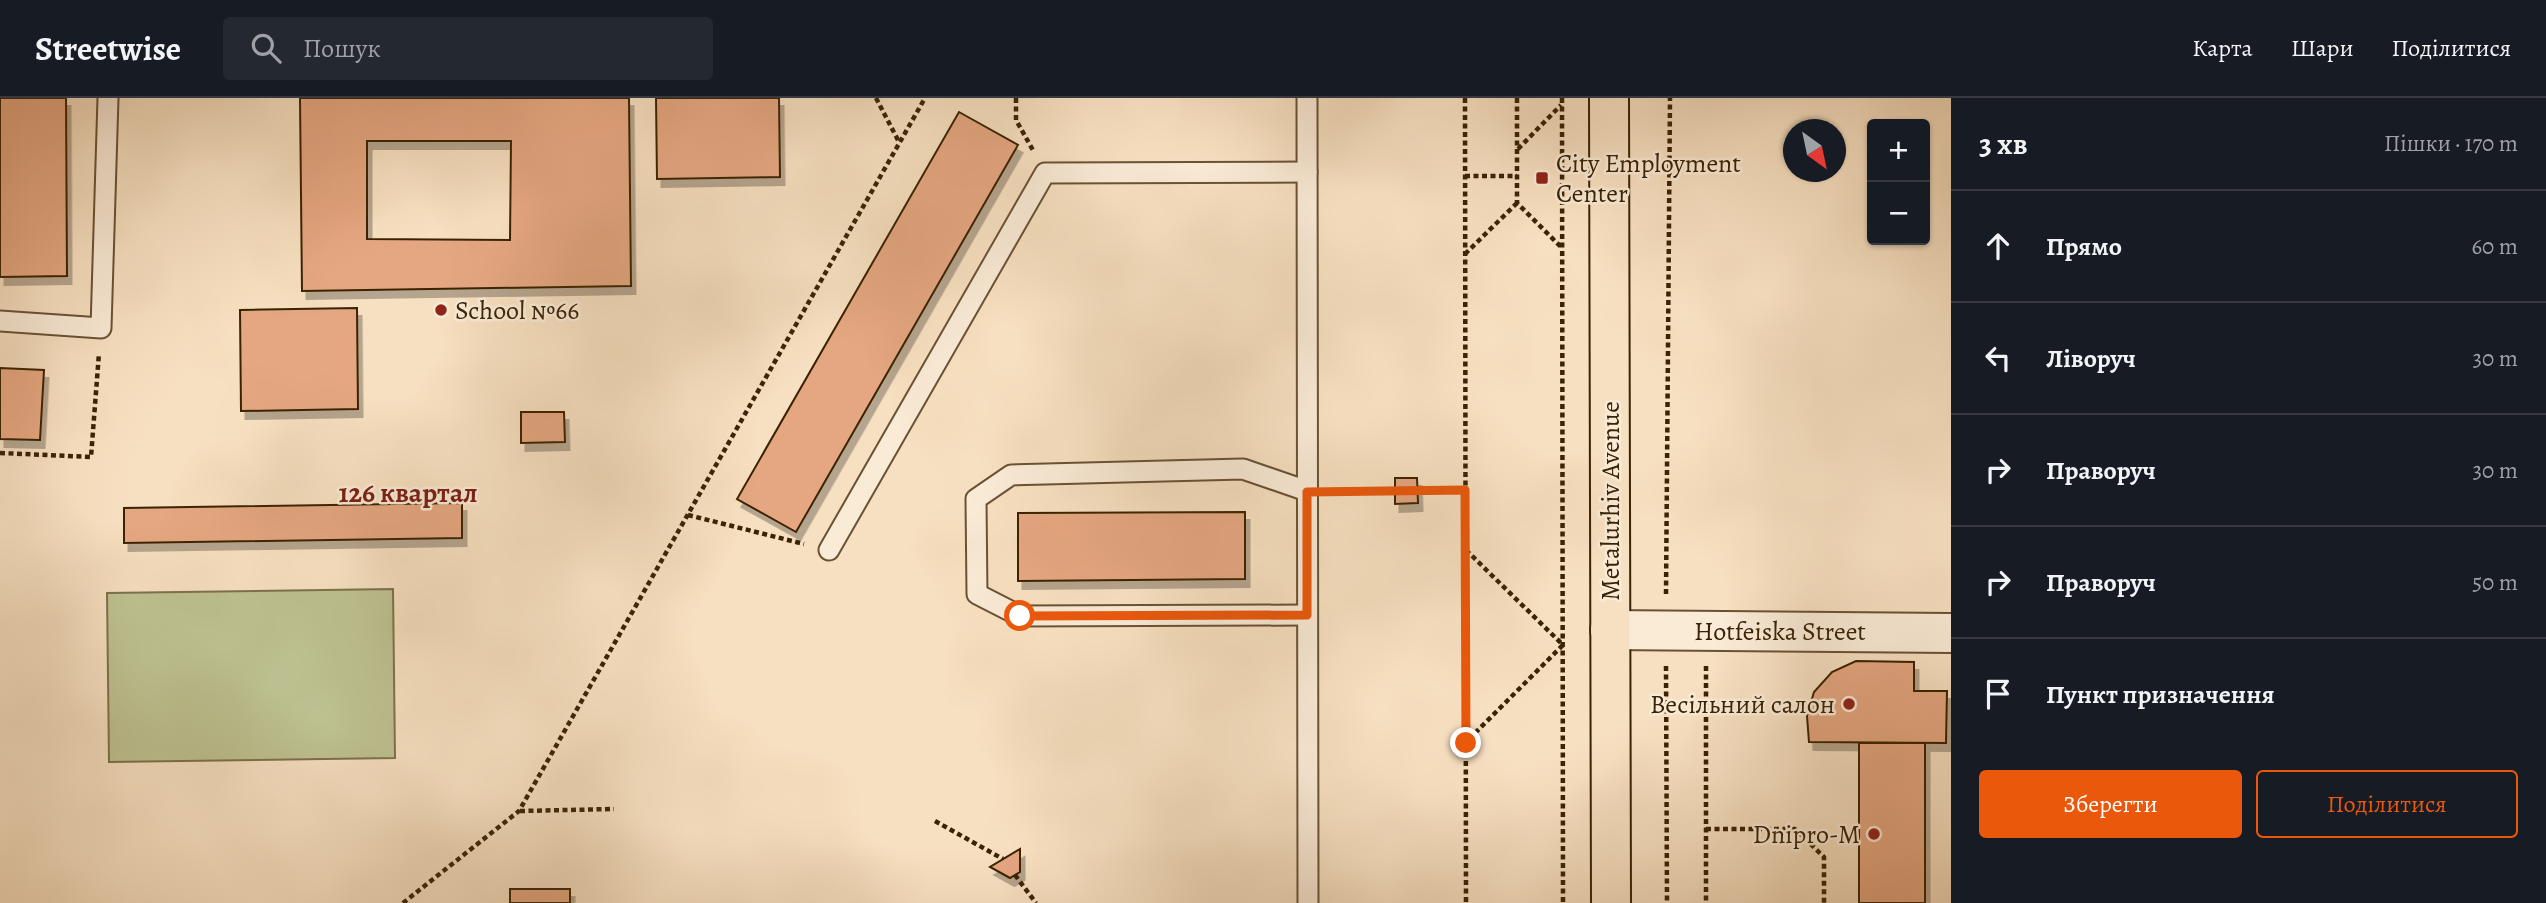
<!DOCTYPE html>
<html lang="uk">
<meta charset="utf-8">
<style>
:root{--surface:#171b24;--page:#242831;--text:#f1f3f6;--muted:#9ea1a6;--line:#363941;--accent:#ea580c}
body{margin:0;font-family:Alegreya,serif;background:var(--page);color:var(--text)}
.controls{position:absolute;right:21px;top:21px;display:grid;overflow:hidden;border-radius:7px;box-shadow:0 2px 5px #0004}
.controls button{width:63px;height:63px;display:grid;place-items:center;padding:0;border:0;border-bottom:2px solid var(--line);background:var(--surface);color:var(--text);font:35px sans-serif}
.compass{position:absolute;left:1783px;top:21px;width:63px;height:63px;border-radius:50%;background:var(--surface);box-shadow:0 2px 5px #0004;rotate:147deg}
.stop{position:absolute;width:21px;height:21px;margin:-16px;border:5px solid #ea580c;border-radius:50%;background:#fff}
.stop.end{background:#ea580c;border-color:#fff;box-shadow:0 2px 7px #0008}
.list{margin:0;padding:0;list-style:none}
h2{display:flex;justify-content:space-between;align-items:center;height:91px;margin:0;padding:0 28px;font-size:30px}
h2 small{font-size:23px;font-weight:400;color:var(--muted)}
.list li{display:grid;grid-template-columns:46px 1fr auto;gap:21px;align-items:center;box-sizing:border-box;height:112px;padding:0 28px;border-top:2px solid var(--line)}
.list b{display:block;font-size:26px;white-space:nowrap}
.list em{font-size:23px;font-style:normal;color:var(--muted)}
.actions{display:flex;gap:14px;padding:21px 28px}
.actions a{flex:1;padding:16px 0;border:2px solid var(--accent);border-radius:7px;text-align:center;font-size:24px;color:var(--accent)}
.actions .main{background:var(--accent);color:#fff}
.icon{flex:none;width:38px;height:38px;fill:none;stroke:currentColor;stroke-width:2;stroke-linecap:round;stroke-linejoin:round}
.map{position:relative;flex:none;width:1951px;height:805px;overflow:hidden}
header{display:flex;align-items:center;gap:42px;box-sizing:border-box;height:98px;padding:0 35px;background:var(--surface);border-bottom:2px solid var(--line)}
header strong{font-size:33px}
nav{display:flex;gap:38px;margin-inline-start:auto;font-size:24px}
.search{width:490px;height:63px;background:var(--page);display:flex;align-items:center;gap:18px;box-sizing:border-box;padding:0 24px;border-radius:7px;color:var(--muted);font-size:26px}
main{display:flex}
aside{flex:1;background:var(--surface)}
.map>svg:first-child{display:block}
.green{fill:#bec292;stroke:#7c724c;stroke-width:2}
.building{fill:#e5a781;stroke:#3a2305;stroke-width:2;fill-rule:evenodd;filter:url(#shadow)}
.lines{fill:none;stroke-linecap:round;stroke-linejoin:round}
.lane-casing{stroke:#695234;stroke-width:23}
.street-casing{stroke:#695234;stroke-width:42}
.highway-casing{stroke:#3a2305;stroke-width:42}
.path{stroke:#3a2305;stroke-width:4.5;stroke-dasharray:5 3.5;stroke-linecap:butt}
.lane{stroke:#faebd7;stroke-width:19}
.street{stroke:#faebd7;stroke-width:38}
.highway{stroke:#f7e0c1;stroke-width:38}
.route{stroke:#ea580c;stroke-width:9}
.poi-dot{fill:#8f2418;stroke:#faebd7;stroke-width:2.5}
.labels{text-anchor:middle;dominant-baseline:central;stroke-width:5;stroke-linejoin:round;paint-order:stroke}
.poi-label{font-size:26px;fill:#3a2305;stroke:#faebd7;text-anchor:start}
.street-label{font-size:26px;fill:#3a2305;stroke:#faebd7}
.neighbourhood-label{font-size:28px;font-weight:bold;fill:#7a1f14;stroke:#faebd7}
</style>
<header>
<strong>Streetwise</strong>
<div class="search"><svg class="icon" aria-label="search" viewBox="0 0 24 24"><circle cx="10" cy="10" r="6"/><path d="M15 15l6 6"/></svg>Пошук</div>
<nav><a>Карта</a><a>Шари</a><a>Поділитися</a></nav>
</header>
<main>
<div class="map">
<svg width="1951" height="805" viewBox="0 0 1951 805">
<defs>
<filter id="shadow"><feDropShadow dx="4.5" dy="8" stdDeviation="0" flood-color="#0004"/></filter>
</defs>
<rect width="100%" height="100%" fill="#f7e0c1"/>
<filter id="stains"><feTurbulence type="fractalNoise" baseFrequency=".00286" numOctaves="4"/><feColorMatrix values="0 0 0 0 .2 0 0 0 0 .09 0 0 0 0 .02 0 0 0 .5 -.17"/></filter>
<radialGradient id="worn" r=".72"><stop offset=".6" stop-color="#630" stop-opacity="0"/><stop offset="1" stop-color="#630" stop-opacity=".3"/></radialGradient>
<polygon class="green" points="393,491 395,660 109,664 107,495"/>
<g class="building">
<polygon points="0,0 66,0 67,178 0,179"/>
<path d="M300 0H629L631 188 302 193ZM367 43H511L510 142 367 141Z"/>
<polygon points="656,0 779,0 780,79 657,81"/>
<polygon points="959,14 1018,47 796,434 737,401"/>
<polygon points="357,210 358,311 241,313 240,212"/>
<polygon points="0,270 44,272 40,342 0,341"/>
<polygon points="521,314 564,314 565,344 521,345"/>
<polygon points="1395,380 1417,380 1418,405 1395,406"/>
<polygon points="462,405 462,440 124,445 124,410"/>
<polygon points="1245,414 1245,481 1018,483 1018,415"/>
<polygon points="1856,563 1914,564 1914,593 1947,593 1946,645 1809,644 1807,618 1814,594 1832,574"/>
<rect x="1859" y="645" width="66" height="160"/>
<polygon points="1020,751 1020,774 1010,780 990,769"/>
<rect x="510" y="791" width="60" height="14"/>
</g>
<g class="lines">
<g class="lane-casing">
<g id="lane">
<polyline points="1307,0 1308,805"/>
<polyline points="0,223 101,230 108,0"/>
<polyline points="1307,393 1243,371 1011,377 976,401 977,496 1020,518 1307,517"/>
<polyline points="829,452 1045,75 1307,74"/>
</g>
</g>
<g class="street-casing">
<polyline id="street" points="1610,532 1951,535"/>
</g>
<g class="highway-casing">
<polyline id="highway" points="1609,0 1611,805"/>
</g>
<g class="path">
<polyline points="876,0 899,44"/>
<polyline points="1016,0 1016,22 1034,54"/>
<polyline points="1465,0 1466,805"/>
<polyline points="1517,0 1517,105 1561,149"/>
<polyline points="1562,0 1563,805"/>
<polyline points="1518,51 1561,7"/>
<polyline points="1465,78 1517,78"/>
<polyline points="1465,156 1517,105"/>
<polyline points="0,355 91,359 99,255"/>
<polyline points="1333,393 1465,392"/>
<polyline points="688,417 804,446"/>
<polyline points="1466,452 1563,547 1466,644"/>
<polyline points="1666,496 1670,0"/>
<polyline points="1666,568 1667,805"/>
<polyline points="1706,568 1706,805"/>
<polyline points="520,713 614,711"/>
<polyline points="935,723 1003,761"/>
<polyline points="1706,731 1795,731 1824,759 1824,805"/>
<polyline points="1015,777 1036,805"/>
<polyline points="403,805 519,713 925,0"/>
</g>
<use href="#lane" class="lane"/>
<use href="#street" class="street"/>
<use href="#highway" class="highway"/>
</g>
<g class="lines">
<polyline class="route" points="1020,518 1307,517 1307,394 1465,392 1466,645"/>
</g>
<g class="poi-dot">
<rect x="1535" y="73" width="14" height="14" rx="3.5"/>
<circle cx="441" cy="212" r="7"/>
<circle cx="1849" cy="606" r="7"/>
<circle cx="1874" cy="736" r="7"/>
</g>
<g class="labels">
<g class="poi-label">
<text x="1556" y="65">City Employment<tspan x="1556" dy="30">Center</tspan></text>
<text x="455" y="212">School №66</text>
<text x="1835" y="606" text-anchor="end">Весільний салон</text>
<text x="1860" y="736" text-anchor="end">Dnipro-M</text>
</g>
<g class="street-label">
<text transform="translate(1610 403) rotate(-90)">Metalurhiv Avenue</text>
<text x="1780" y="533">Hotfeiska Street</text>
</g>
<g class="neighbourhood-label">
<text x="408" y="395">126 квартал</text>
</g>
</g>
<rect width="100%" height="100%" filter="url(#stains)"/>
<rect width="100%" height="100%" fill="url(#worn)"/>
</svg>
<div class="controls">
<button>+</button>
<button>−</button>
</div>
<svg class="compass" viewBox="-18 -18 36 36"><path d="M0-13l5 13h-10z" fill="#e53935"/><path d="M0 13l5-13h-10z" fill="#9ea1a6"/></svg>
<div class="stop" style="left:1020px;top:518px"></div>
<div class="stop end" style="left:1466px;top:645px"></div>
</div>
<aside>
<h2>3 хв<small>Пішки · 170 m</small></h2>
<ul class="list">
<li><svg class="icon" aria-label="ahead" viewBox="0 0 24 24"><path d="M12 20V5M6 11l6-6 6 6"/></svg><div><b>Прямо</b></div><em>60 m</em></li>
<li><svg class="icon" aria-label="left" viewBox="0 0 24 24"><path d="M17 20v-9H6M10 6l-5 5 5 5"/></svg><div><b>Ліворуч</b></div><em>30 m</em></li>
<li><svg class="icon" aria-label="right" viewBox="0 0 24 24"><path d="M7 20v-9h11M14 6l5 5-5 5"/></svg><div><b>Праворуч</b></div><em>30 m</em></li>
<li><svg class="icon" aria-label="right" viewBox="0 0 24 24"><path d="M7 20v-9h11M14 6l5 5-5 5"/></svg><div><b>Праворуч</b></div><em>50 m</em></li>
<li><svg class="icon" aria-label="arrive" viewBox="0 0 24 24"><path d="M6 21V4h12l-3 4 3 4H6"/></svg><div><b>Пункт призначення</b></div></li>
</ul>
<div class="actions"><a class="main">Зберегти</a><a>Поділитися</a></div>
</aside>
</main>
